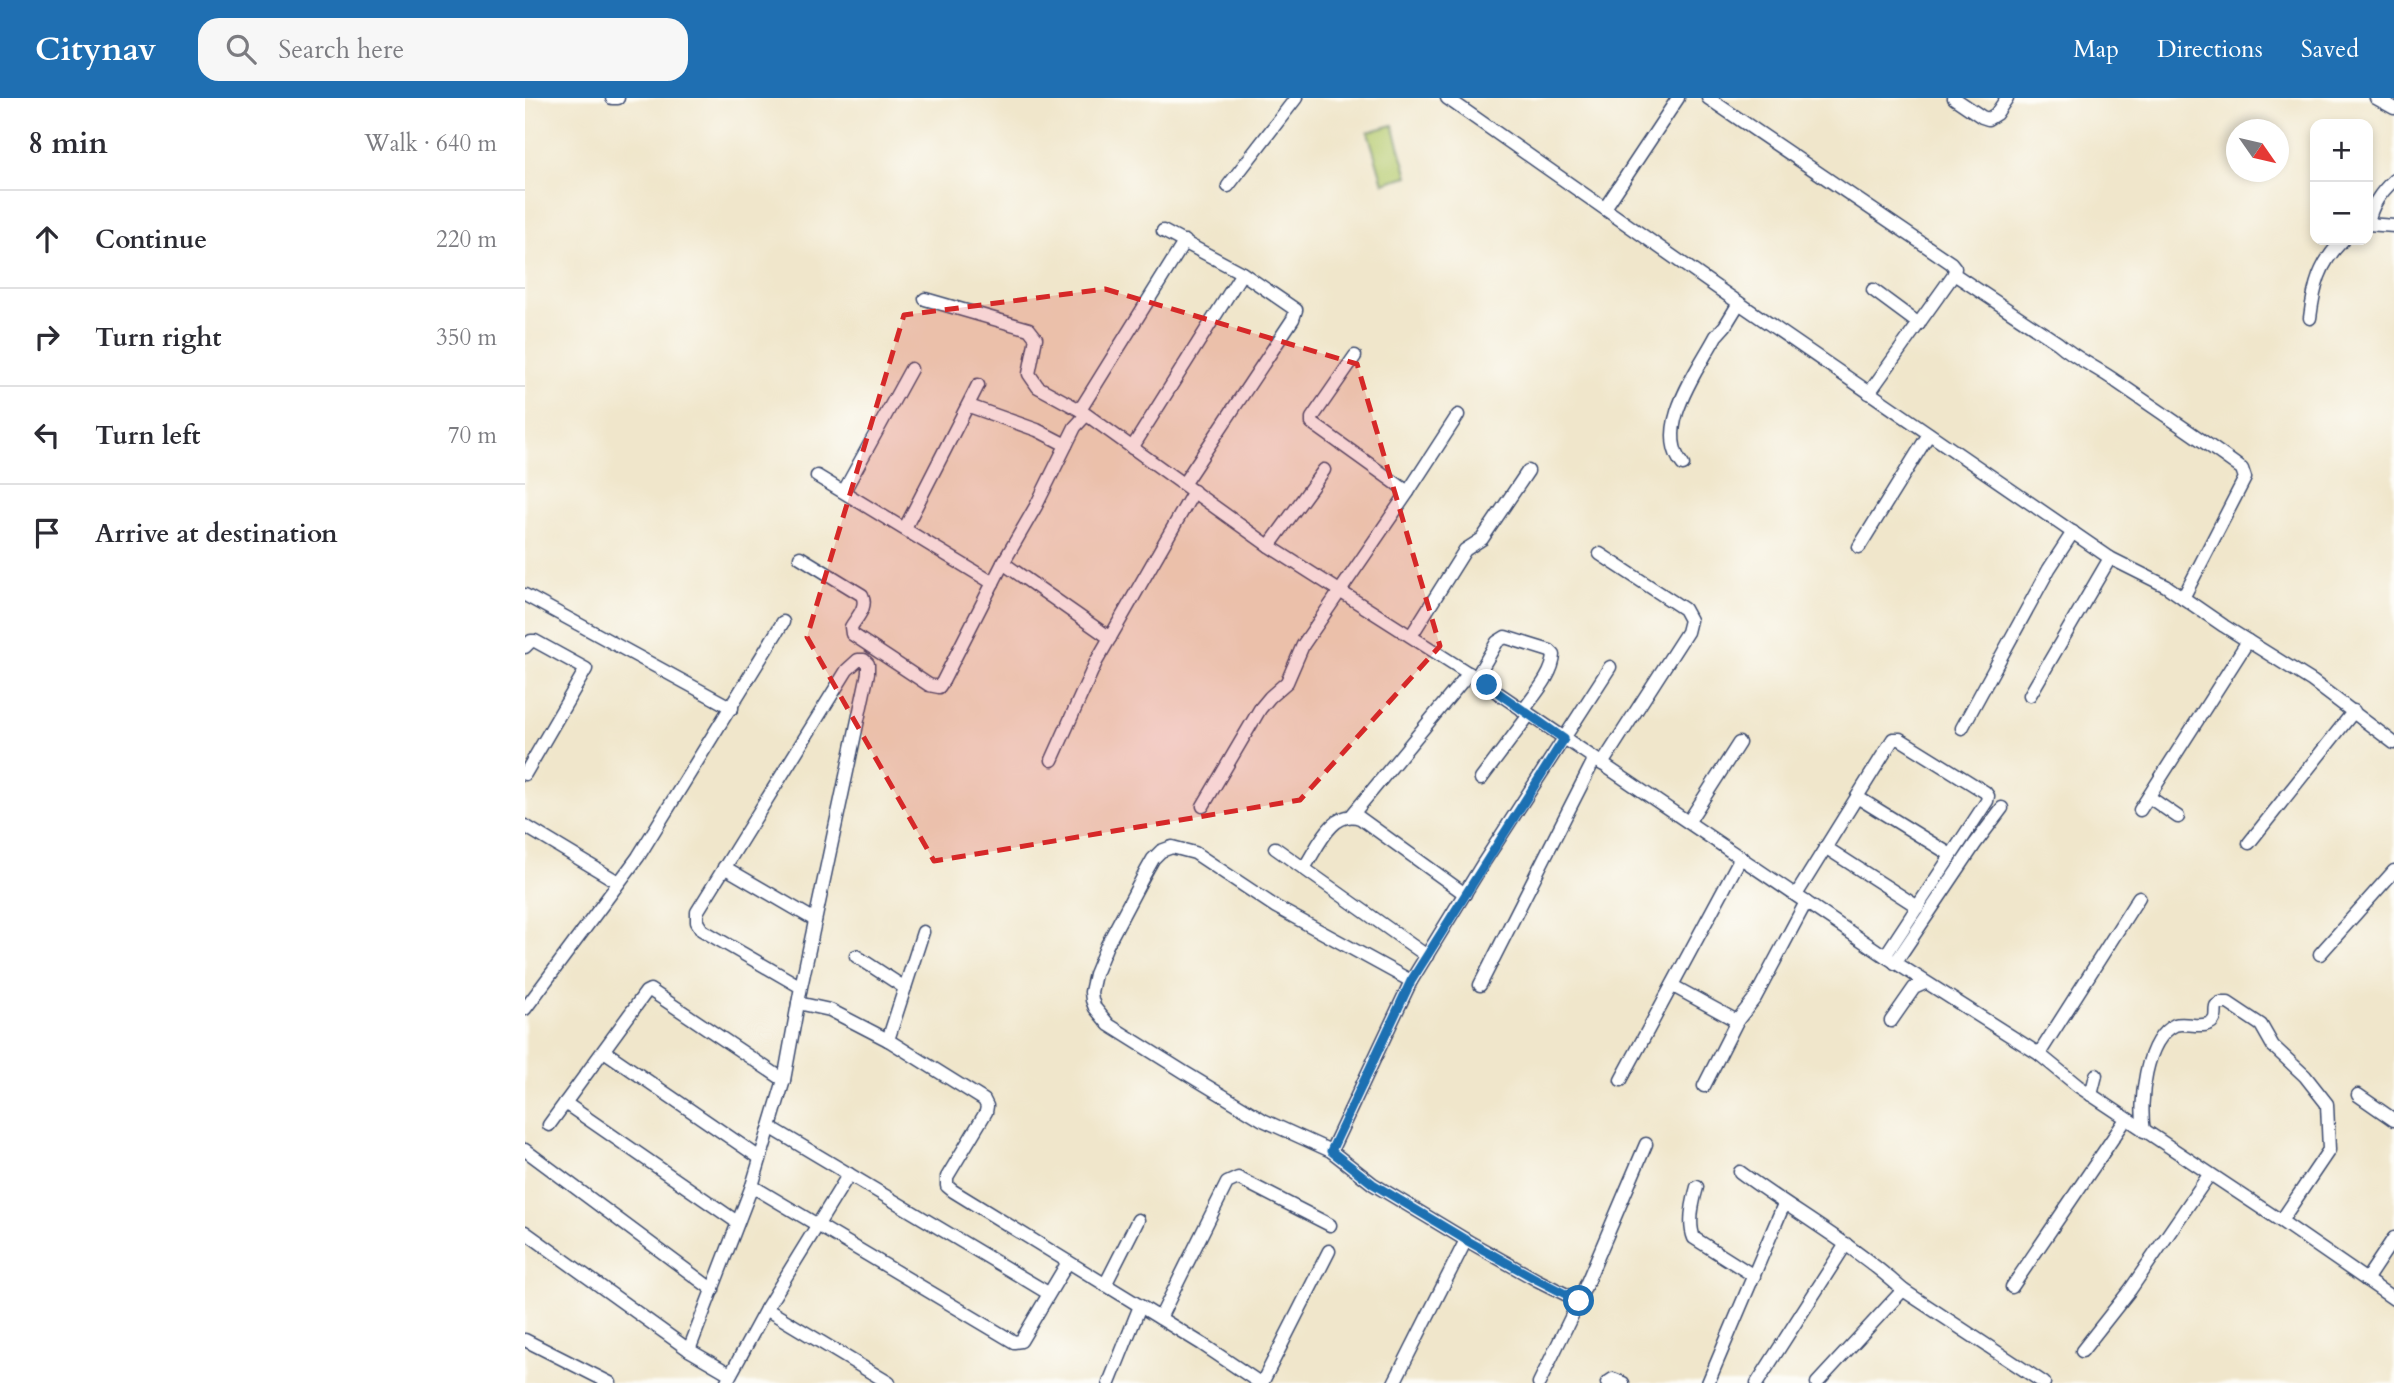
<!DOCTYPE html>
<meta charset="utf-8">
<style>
:root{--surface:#fff;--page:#f7f7f7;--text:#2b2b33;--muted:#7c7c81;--line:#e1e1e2;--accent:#1f6fb2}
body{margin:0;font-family:Cardo,serif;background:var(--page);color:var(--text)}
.controls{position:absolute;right:21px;top:21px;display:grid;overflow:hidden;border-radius:14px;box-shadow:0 4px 10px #0003}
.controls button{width:63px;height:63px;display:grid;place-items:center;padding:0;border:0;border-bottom:2px solid var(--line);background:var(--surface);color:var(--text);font:35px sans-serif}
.compass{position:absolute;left:1701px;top:21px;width:63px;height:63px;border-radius:50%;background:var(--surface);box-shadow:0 4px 10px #0003;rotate:124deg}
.stop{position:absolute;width:21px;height:21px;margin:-16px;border:5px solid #1f6fb2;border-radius:50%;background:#fff}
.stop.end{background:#1f6fb2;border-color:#fff;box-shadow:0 2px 7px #0008}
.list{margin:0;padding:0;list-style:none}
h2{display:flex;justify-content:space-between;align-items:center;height:91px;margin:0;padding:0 28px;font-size:30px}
h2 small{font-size:23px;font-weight:400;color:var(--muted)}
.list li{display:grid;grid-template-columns:46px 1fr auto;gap:21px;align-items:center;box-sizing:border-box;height:98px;padding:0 28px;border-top:2px solid var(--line)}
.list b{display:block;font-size:26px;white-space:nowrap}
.list em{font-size:23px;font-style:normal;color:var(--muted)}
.icon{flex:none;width:38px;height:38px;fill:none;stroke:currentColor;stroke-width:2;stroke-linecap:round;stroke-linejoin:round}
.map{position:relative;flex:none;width:1869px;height:1285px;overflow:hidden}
header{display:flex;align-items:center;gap:42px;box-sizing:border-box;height:98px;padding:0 35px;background:var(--accent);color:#fff}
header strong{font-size:33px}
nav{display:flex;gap:38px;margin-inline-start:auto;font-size:24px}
.search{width:490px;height:63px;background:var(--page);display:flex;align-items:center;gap:18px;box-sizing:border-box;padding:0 24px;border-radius:21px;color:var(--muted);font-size:26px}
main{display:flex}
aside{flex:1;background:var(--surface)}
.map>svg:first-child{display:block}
.green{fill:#b6cb6f;stroke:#687d66;stroke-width:2}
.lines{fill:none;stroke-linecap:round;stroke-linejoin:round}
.minor-casing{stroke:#3b4a6e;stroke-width:15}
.minor{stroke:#fff;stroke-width:12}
.route{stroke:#1f6fb2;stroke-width:9}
.marked{fill:#d62828;fill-opacity:0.2;stroke:#d62828;stroke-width:5;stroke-dasharray:14 9;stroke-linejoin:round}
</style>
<header>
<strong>Citynav</strong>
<div class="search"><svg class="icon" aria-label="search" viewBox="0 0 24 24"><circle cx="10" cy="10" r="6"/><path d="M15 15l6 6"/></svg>Search here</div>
<nav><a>Map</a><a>Directions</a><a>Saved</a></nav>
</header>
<main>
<aside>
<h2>8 min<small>Walk · 640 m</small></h2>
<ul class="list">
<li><svg class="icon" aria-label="ahead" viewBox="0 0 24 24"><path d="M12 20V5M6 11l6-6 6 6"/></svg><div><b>Continue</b></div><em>220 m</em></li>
<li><svg class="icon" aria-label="right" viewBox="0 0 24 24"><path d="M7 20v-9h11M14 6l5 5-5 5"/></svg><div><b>Turn right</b></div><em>350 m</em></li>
<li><svg class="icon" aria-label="left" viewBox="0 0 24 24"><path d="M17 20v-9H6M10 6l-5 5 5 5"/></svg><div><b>Turn left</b></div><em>70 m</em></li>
<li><svg class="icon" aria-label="arrive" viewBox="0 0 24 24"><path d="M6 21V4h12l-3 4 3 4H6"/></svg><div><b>Arrive at destination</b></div></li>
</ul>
</aside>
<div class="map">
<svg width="1869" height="1285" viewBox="0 0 1869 1285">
<rect width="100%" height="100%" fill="#fdfcf7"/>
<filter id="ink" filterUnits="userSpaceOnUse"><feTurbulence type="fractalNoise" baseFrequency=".0143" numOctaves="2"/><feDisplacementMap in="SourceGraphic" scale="14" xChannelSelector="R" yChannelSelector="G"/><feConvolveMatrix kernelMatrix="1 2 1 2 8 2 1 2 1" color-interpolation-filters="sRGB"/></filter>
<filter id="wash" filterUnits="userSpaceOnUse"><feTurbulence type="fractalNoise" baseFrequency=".00686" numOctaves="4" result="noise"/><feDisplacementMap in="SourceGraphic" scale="28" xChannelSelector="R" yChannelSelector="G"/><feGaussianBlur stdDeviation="1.57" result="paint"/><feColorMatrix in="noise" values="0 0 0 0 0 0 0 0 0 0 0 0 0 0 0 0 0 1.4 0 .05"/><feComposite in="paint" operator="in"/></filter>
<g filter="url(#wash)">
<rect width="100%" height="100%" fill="#f0e6cb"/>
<polygon class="green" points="868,27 883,78 858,85 843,34"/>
</g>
<g filter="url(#ink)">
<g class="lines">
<g class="minor-casing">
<g id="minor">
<polyline points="87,0 93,0"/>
<polyline points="922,0 1214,205 1585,460 1641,488 1699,528 1787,583 1869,645"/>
<path d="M1183 0 1426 165 1430 170 1429 176 1533 245C1551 261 1573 270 1592 284 1634 313 1676 341 1717 371L1720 380 1658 500"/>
<polyline points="1429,0 1457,19 1463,21 1471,16 1482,0"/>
<polyline points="1851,0 1869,10"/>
<polyline points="703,88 771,0"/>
<polyline points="1080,110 1153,0"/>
<path d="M1843 126C1846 107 1856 94 1869 82"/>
<polyline points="1843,126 1869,128"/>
<polyline points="638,133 717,175 771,212 768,221 659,385"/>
<polyline points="1348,192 1394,226"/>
<polyline points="400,201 504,231 511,240 504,276 513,289 555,312 744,448 951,580 1360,858 1514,956 1553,988 1756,1123 1869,1201"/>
<path d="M1785 220C1789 188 1794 166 1818 142"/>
<polyline points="830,258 787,320 787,325 883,394"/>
<polyline points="1344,295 1429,176"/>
<polyline points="447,309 512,332 541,347"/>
<polyline points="555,312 660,143"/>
<polyline points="607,350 717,175"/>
<path d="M1158 367C1128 331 1173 272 1191 238L1200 228 1214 205"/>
<polyline points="292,378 468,485"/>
<polyline points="319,393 386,271"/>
<polyline points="380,430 453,287"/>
<polyline points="744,448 799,372"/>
<polyline points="1334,449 1404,336"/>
<polyline points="1075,456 1159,511 1165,522 1162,534 1077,666"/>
<path d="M275 459 337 497C343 509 332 519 326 529L327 536 404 587 414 589 418 583 478 465 511 408 550 329 561 317"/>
<polyline points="478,465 585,540"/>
<polyline points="0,497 207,610"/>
<polyline points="886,538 940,452 957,441 1003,373"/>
<polyline points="0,549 6,543 10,543 61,571 0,676"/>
<path d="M951 580 972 544 980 539 1025 553 1029 557C1028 577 1009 597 998 613"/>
<polyline points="1505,597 1585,460"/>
<polyline points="1437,630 1524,471 1548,434"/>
<polyline points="527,662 571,564 669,393"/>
<polyline points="956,681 1004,617"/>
<polyline points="1332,699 1426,757"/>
<polyline points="1624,699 1653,719"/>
<polyline points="678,708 735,611 745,599 762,584 778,547 883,394 933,317"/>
<polyline points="1615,712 1723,543"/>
<polyline points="827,717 944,575"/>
<polyline points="1164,723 1214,645"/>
<polyline points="0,728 93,784"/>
<polyline points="1724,745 1829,613"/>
<polyline points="1300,749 1393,809"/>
<polyline points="750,750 902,858"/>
<polyline points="199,769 290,822"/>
<path d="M779 770C792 751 807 710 835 720L940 796"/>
<polyline points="1271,797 1368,641 1375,641 1460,694 1463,698 1462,703 1360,858"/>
<polyline points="1795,856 1869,773"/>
<polyline points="331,858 380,890"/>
<polyline points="1370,865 1450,746 1477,710"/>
<polyline points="886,883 751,809 670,755 647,749 636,753 628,761 619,777 582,847 570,876 566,894 567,902 570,910 584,927 659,974 738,1022 806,1053 848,1086 941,1142 1012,1182 1054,1203 1014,1285"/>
<polyline points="955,887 1069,662"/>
<polyline points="1148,888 1212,923"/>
<polyline points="273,905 305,912 363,942 459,1002 462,1008 461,1014 422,1079 422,1088 428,1093 677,1246 735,1285"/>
<polyline points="0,911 113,759 258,524"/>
<polyline points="1366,923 1389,890 1400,885"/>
<polyline points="363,942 398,834"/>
<polyline points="79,953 235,1060"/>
<polyline points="1514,956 1614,799"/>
<polyline points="1096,982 1216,759"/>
<polyline points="1179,988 1212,923 1230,900 1281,804"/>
<polyline points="1566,997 1571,977"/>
<polyline points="1833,997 1869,1022"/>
<polyline points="40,1005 212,1124"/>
<polyline points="24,1027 121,894 125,892 259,982"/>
<polyline points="245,1029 523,1195"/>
<path d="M1619 1033C1614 1005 1620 941 1650 927 1660 923 1685 934 1690 919 1691 915 1690 912 1691 908L1695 905H1703L1736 927 1748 948 1780 978 1802 1006 1804 1052 1756 1123"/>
<polyline points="0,1052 188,1192"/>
<polyline points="806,1053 886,883 959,764 1085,569"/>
<path d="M1215 1074C1269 1114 1328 1146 1378 1192L1519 1285"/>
<polyline points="227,1088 489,1244 496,1243 543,1164"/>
<path d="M1172 1089C1168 1103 1163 1126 1169 1140L1229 1178"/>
<polyline points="0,1134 164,1252 205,1276"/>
<polyline points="1841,1182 1869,1140"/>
<polyline points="580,1187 613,1122"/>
<polyline points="1487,1189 1601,1021"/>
<polyline points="1054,1203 1121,1046"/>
<polyline points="241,1211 364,1285"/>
<polyline points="635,1220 702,1085 713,1080 805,1127"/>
<polyline points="0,1242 85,1285"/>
<polyline points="164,1252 227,1088 259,982 276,889 343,575 343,566 339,562 333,562 322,572 172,814 172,824 177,832 276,889"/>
<polyline points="1557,1253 1605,1192 1684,1077"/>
<polyline points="201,1285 241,1211 324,1076"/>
<polyline points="584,1285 615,1208"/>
<polyline points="737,1285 804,1153"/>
<polyline points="869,1285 941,1142"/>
<polyline points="1082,1285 1088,1281 1098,1285"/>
<polyline points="1183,1285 1259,1106"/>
<polyline points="1232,1285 1321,1146"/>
<polyline points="1292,1285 1378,1192"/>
</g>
</g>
<use href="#minor" class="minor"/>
</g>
</g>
<g class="lines" filter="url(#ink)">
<polyline class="route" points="962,587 1039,641 886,883 806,1053 848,1086 941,1142 1013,1182 1054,1203"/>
</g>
<path class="marked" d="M580 191 832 266 915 548 775 702 409 763 282 539 379 217Z"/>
</svg>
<div class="controls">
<button>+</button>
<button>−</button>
</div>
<svg class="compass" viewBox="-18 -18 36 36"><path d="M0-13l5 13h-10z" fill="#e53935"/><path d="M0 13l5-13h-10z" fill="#7c7c81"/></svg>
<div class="stop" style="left:1054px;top:1203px"></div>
<div class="stop end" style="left:962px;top:587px"></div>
</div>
</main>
